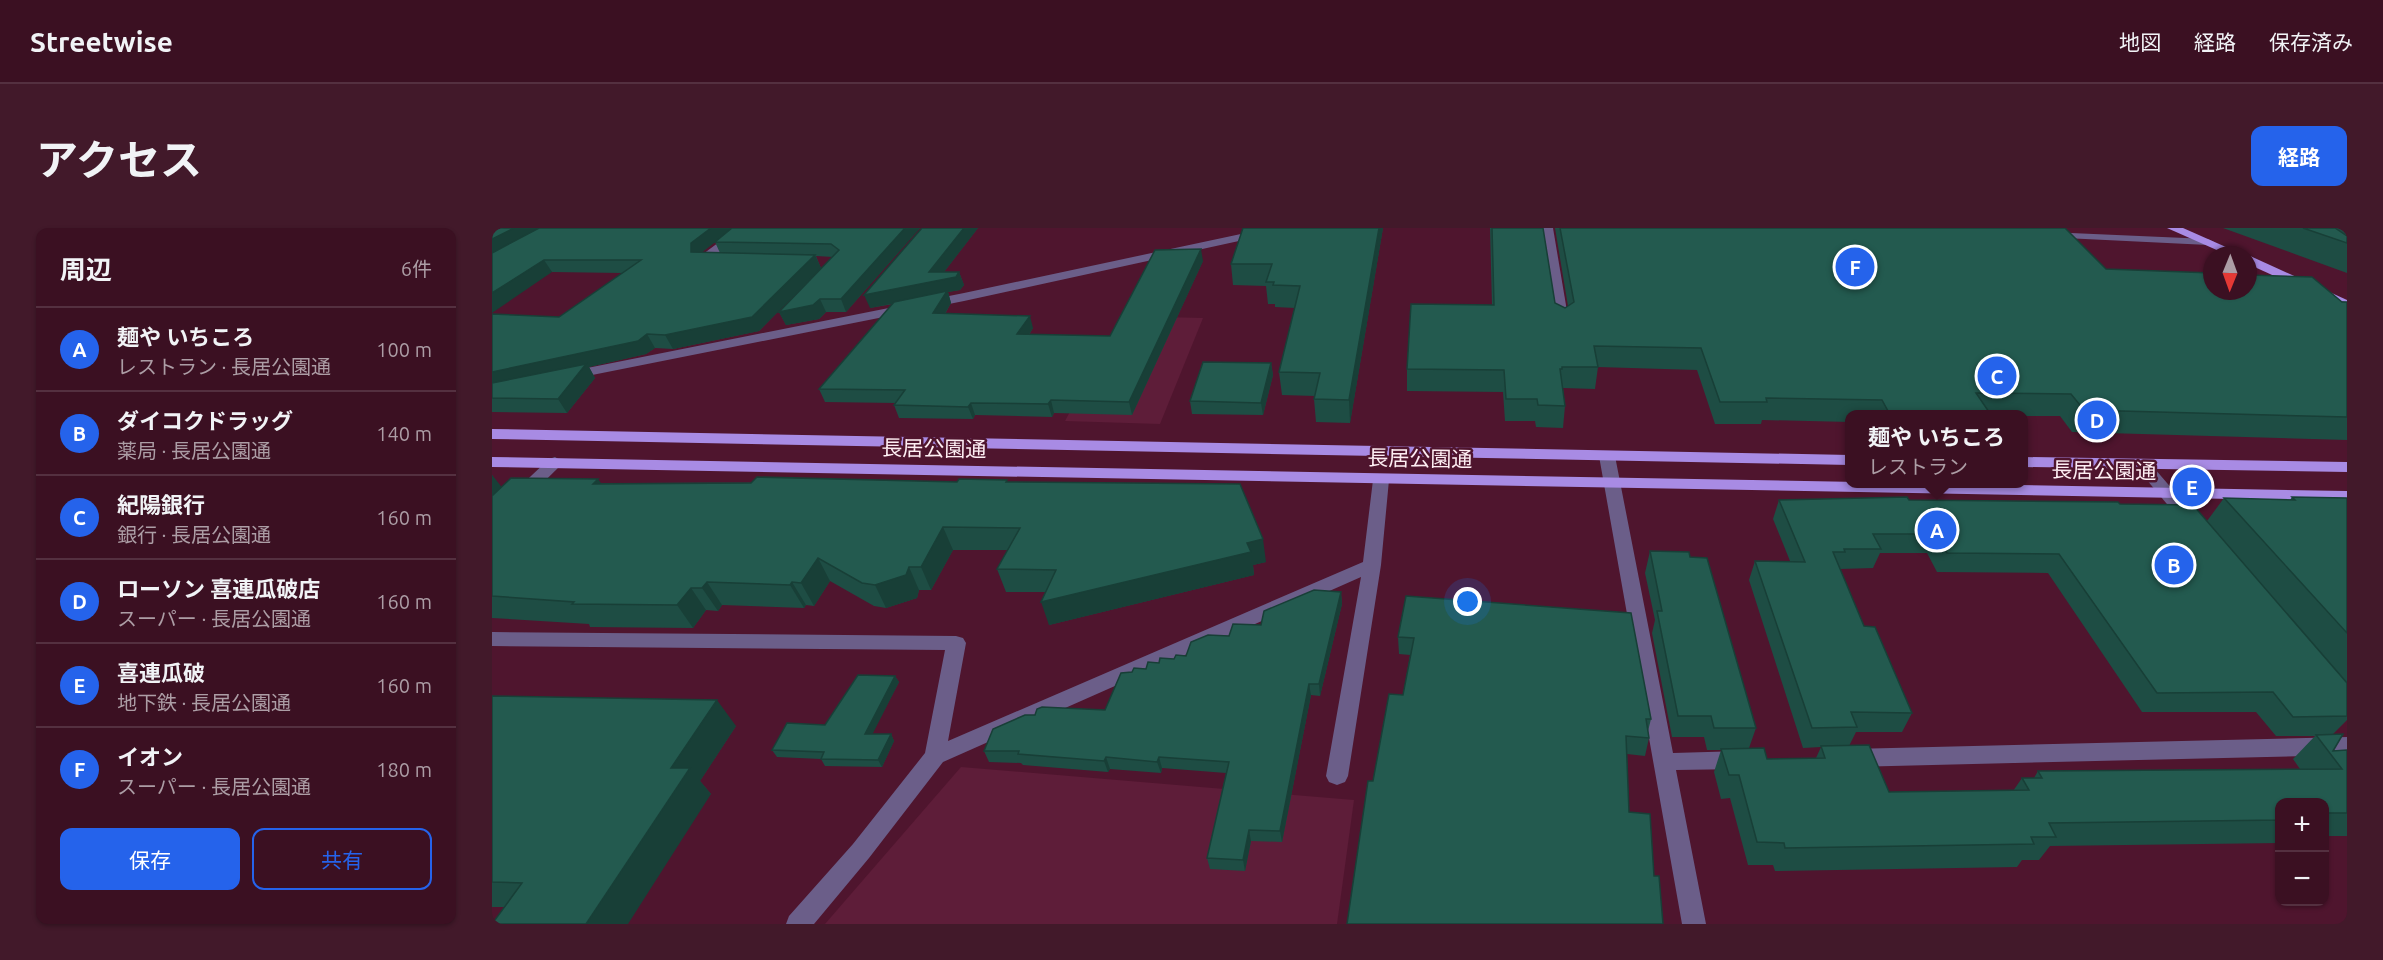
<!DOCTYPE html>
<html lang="ja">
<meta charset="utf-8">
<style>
:root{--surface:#3b1022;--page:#42192a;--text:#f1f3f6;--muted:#ac9da5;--line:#543040;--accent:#2563eb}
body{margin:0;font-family:Ubuntu,"Noto Sans JP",sans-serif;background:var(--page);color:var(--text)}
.controls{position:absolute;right:18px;bottom:18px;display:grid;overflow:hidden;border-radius:12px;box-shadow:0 2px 4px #0004}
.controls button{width:54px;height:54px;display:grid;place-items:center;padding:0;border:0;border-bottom:2px solid var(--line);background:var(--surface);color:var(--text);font:30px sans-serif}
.compass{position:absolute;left:1711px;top:18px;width:54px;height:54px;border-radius:50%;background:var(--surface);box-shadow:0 2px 4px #0004;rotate:181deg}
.you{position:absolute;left:976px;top:374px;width:21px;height:21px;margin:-15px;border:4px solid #fff;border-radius:50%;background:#1a73e8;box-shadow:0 0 0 9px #1a73e833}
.badge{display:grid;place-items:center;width:39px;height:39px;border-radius:50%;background:var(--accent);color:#fff;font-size:20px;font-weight:700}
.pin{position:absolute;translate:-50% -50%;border:3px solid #fff;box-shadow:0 2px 6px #0006}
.popup{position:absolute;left:1353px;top:182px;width:183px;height:78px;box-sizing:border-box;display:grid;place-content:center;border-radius:12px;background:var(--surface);filter:drop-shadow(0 2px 4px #0005);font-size:20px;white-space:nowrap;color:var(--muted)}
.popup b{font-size:22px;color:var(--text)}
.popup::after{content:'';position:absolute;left:50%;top:100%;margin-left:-12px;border:12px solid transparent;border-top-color:var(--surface)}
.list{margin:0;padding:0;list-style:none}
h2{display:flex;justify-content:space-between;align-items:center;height:78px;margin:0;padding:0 24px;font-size:26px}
h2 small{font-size:20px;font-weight:400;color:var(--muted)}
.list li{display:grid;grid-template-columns:39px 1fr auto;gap:18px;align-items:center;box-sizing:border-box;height:84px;padding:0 24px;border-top:2px solid var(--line)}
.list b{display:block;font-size:22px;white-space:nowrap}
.list p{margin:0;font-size:20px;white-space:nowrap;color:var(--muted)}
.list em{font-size:20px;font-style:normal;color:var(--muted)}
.actions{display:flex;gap:12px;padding:18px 24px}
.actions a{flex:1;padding:14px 0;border:2px solid var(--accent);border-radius:12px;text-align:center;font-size:21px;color:var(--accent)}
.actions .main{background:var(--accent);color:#fff}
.map{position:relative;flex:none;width:1855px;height:696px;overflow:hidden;border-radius:12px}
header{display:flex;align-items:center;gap:36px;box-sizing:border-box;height:84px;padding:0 30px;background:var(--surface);border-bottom:2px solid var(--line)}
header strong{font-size:28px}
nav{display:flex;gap:33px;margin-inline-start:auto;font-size:21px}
.intro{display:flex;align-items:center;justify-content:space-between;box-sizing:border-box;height:144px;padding:0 36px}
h1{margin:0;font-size:42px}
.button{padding:15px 27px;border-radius:12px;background:var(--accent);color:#fff;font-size:21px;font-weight:700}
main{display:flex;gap:36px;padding:0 36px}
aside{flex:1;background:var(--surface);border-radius:12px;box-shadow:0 2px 4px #0004}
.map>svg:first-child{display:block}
.built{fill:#5e1d39}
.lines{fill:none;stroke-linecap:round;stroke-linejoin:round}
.minor{fill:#6b5e89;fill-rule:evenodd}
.major{fill:#a88be4;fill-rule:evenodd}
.wall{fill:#1e4d44;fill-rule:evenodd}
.shaded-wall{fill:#183f37}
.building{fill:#235a4f;stroke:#183f37;stroke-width:1.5}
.labels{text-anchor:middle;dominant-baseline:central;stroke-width:5;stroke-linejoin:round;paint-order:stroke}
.street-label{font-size:21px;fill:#feeef3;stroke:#4f152e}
</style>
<header>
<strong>Streetwise</strong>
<nav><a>地図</a><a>経路</a><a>保存済み</a></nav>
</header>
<div class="intro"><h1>アクセス</h1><a class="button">経路</a></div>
<main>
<aside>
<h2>周辺<small>6件</small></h2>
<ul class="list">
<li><span class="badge">A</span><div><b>麺や いちころ</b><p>レストラン · 長居公園通</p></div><em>100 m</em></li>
<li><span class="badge">B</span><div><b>ダイコクドラッグ</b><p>薬局 · 長居公園通</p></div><em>140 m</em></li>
<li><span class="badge">C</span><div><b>紀陽銀行</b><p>銀行 · 長居公園通</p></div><em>160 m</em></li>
<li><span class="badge">D</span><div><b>ローソン 喜連瓜破店</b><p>スーパー · 長居公園通</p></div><em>160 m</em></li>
<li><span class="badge">E</span><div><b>喜連瓜破</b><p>地下鉄 · 長居公園通</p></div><em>160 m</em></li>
<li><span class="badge">F</span><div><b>イオン</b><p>スーパー · 長居公園通</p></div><em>180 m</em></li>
</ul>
<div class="actions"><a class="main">保存</a><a>共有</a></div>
</aside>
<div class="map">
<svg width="1855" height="696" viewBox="0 0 1855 696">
<rect width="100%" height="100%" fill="#4f152e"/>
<g class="built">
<polygon points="629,88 711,90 668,196 573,193"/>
<polygon points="469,539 862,572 845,696 333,696"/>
</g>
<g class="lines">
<g class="minor">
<polygon points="246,0 259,0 222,29 226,30 226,36 207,35 207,29"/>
<polygon points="777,0 799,0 793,3 472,73 75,152 68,148 75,144 472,65"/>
<polygon points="1049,0 1061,0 1077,95 1070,99 1063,95"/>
<polygon points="1556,4 1716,11 1722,14 1716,17 1552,9 1552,5"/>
<polygon points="1115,223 1123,228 1181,525 1250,523 1258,526 1261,532 1258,538 1250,541 1184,542 1214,696 1190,696 1107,228"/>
<polygon points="63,229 71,234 69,237 6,299 0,300 0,285 57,231"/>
<polygon points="1650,231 1656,233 1707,292 1710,296 1707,300 1695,300 1644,239 1642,236"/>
<polygon points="889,247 897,252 889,337 856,548 853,554 845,557 837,554 834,548 869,349 451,534 377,630 322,696 294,696 297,688 361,616 433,525 453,422 0,418 0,404 464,408 471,410 474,415 456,513 871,334 881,252"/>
<polygon points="1855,509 1855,527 1359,539 1351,536 1348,530 1351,524 1359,521"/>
</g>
<g class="major">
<polygon points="1675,0 1691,0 1752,27 1736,27"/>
<polygon points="1756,27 1855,72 1855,81 1756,36"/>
<polygon points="0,201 1358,227 1358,237 0,211"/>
<polygon points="0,229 1855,263 1855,273 0,239"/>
<polygon points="1532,229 1855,234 1855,244 1532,239"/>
</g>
</g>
<g class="wall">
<path d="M0 0H428L354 84H334L327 91 294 97 287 84 341 29 324 28 329 40 267 103 181 121 163 120 154 126 97 139 103 150 75 185 0 184V86L67 89 130 45 60 44ZM223 14 228 25 210 24Z"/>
<polygon points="430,0 486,0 452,44 467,44 472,57 468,62 456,64 459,75 453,86 541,100 537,107 618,108 711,33 640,187 562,185 560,189 483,187 481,191 407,190 402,177 404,175 333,174 327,161 401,76 378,80"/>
<polygon points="751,0 891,0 858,195 824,194 822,171 823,168 790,167 787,144 803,80 783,79 783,76 776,76 774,58 741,57 739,36"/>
<polygon points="998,0 1051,0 1063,75 1073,80 1076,78 1063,0 1573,0 1614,41 1855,74 1855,212 1580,204 1568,188 1532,188 1532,186 1358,186 1358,194 1270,192 1269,196 1223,196 1205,142 1106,139 1103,161 1071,160 1073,178 1071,200 1044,199 1043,193 1013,193 1011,164 915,163 915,141 1000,77"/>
<polygon points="1731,0 1855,0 1855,45"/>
<polygon points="779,135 781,147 771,187 700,186 698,173"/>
<polygon points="0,247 9,259 109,255 465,254 515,252 515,254 774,334 761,337 762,347 557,397 553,364 514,364 505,341 516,322 461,322 439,362 427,362 425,370 394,380 382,378 338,353 322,378 314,377 312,380 230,377 226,383 214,382 201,400 98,399 97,396 0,390"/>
<path d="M1800 269 1855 270V492L1841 506V523L1855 522V608H1833V574H1788V615L1558 618 1547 632H1530L1525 639 1283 643 1281 637H1256L1238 570 1229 571 1222 544 1229 522H1215L1212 509H1180L1160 405 1163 392 1153 345 1158 323 1198 329 1264 500 1257 520 1275 531 1324 530 1329 519 1311 520 1257 352 1263 333H1298L1281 291 1287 272H1417L1628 276 1715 293 1732 270 1798 272ZM1388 325H1435L1445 344 1556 345 1650 484H1764L1784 508H1823L1801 531 1808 541 1546 543 1542 550H1530L1521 563 1397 564 1357 518 1364 504H1410L1420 485 1372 398 1348 341 1381 340Z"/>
<polygon points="849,364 850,376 828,468 819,467 790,614 759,613 753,643 718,641 715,630 734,545 670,540 669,545 618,541 616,544 531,537 529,535 497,534 492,523 543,487 613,482 640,444 654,441 667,435 694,428 737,408 769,397"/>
<polygon points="914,368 1159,491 1156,503 1157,510 1153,528 1135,526 1137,584 1162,648 1171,696 881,553 911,467 918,427 907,426 906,409"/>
<polygon points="403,448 407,454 380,506 399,506 402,513 390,539 333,538 329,531 285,529 280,522 333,497"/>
<polygon points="0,468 244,498 208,553 219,566 13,679 0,679"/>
</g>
<g class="shaded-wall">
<polygon points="22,0 53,0 0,28 0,11"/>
<polygon points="219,0 242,0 206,27 199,24 199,15"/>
<polygon points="413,0 428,0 354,84 349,71"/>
<polygon points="472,0 486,0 445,53 467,44 472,57 468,62 456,64 459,75 446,97 441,85 454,65 378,80 372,67 437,44"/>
<polygon points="887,0 891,0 858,195 857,172"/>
<polygon points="709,21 711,33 640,187 637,174"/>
<polygon points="323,27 329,40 267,103 181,121 173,107"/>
<polygon points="52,32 60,44 0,85 0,65"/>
<polygon points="328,71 334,84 327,91 294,97 287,84"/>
<polygon points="538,88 541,100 529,118 525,106"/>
<polygon points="155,106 163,120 154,126 97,139 103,150 75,185 66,171 0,160 0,144"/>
<polygon points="779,135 781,147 771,187 769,175"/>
<polygon points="559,172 562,185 560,189 556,176"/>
<polygon points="479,175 483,187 481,191 476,179"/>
<polygon points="0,247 16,267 0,282"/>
<polygon points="106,251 122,273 101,256"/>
<polygon points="451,299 461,322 439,362 429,339"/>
<polygon points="771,311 774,334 761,337 762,347 557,397 549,374"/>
<polygon points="326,330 338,353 322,378 309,355"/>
<polygon points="417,339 427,362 425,370 394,380 383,357"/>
<polygon points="215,354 230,377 226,383 210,360"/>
<polygon points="300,354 314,377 312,380 298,357"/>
<polygon points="199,360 214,382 201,400 185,377"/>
<polygon points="849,364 850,376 828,468 827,456"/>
<polygon points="403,448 407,454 377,513 373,506"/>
<polygon points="817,456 819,467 790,614 788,603"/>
<polygon points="225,472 244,498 208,553 219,566 136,696 94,696 179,540"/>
<polygon points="399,506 402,513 390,539 386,532"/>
<polygon points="614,529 618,541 616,544 612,533"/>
<polygon points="667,529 670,540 669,545 665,534"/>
<polygon points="757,602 759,613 753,643 751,632"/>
</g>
<g class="building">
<polygon points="0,0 22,0 0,11"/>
<polygon points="47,0 219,0 199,15 199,24 323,27 260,89 173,107 155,106 146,113 0,144 0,86 67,89 149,32 52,32 0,65 0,25"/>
<polygon points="240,0 413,0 349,71 328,71 321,77 287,84 347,22 339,16 223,14"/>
<polygon points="430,0 472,0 437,44 467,44 464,49 372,67"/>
<polygon points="751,0 887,0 857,172 822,171 828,145 787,144 808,58 781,57 782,54 774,54 780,36 739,36"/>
<polygon points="1000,0 1051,0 1063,75 1073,80 1082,74 1068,0 1573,0 1614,41 1720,45 1720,63 1756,63 1756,47 1820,49 1850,74 1855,74 1855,189 1592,182 1579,166 1484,165 1497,184 1396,183 1390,172 1274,170 1275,174 1228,174 1209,120 1102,118 1106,139 1070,139 1070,141 1068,141 1073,178 1046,177 1045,171 1014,171 1012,142 915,141 919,76 1002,77"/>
<polygon points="1811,0 1843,0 1855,8 1855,15"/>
<polygon points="709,21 637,174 559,172 556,176 479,175 476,179 402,177 413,162 327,161 402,74 455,63 441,85 538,88 525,106 618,108 663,22"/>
<polygon points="711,134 779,135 769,175 698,173"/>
<polygon points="94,136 66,171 0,170 0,155"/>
<polygon points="265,249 465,254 467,251 515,252 514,254 748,256 771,311 755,315 759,324 549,374 564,342 505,341 528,300 451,299 429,339 417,339 414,347 383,357 370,355 326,330 309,355 300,354 298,357 215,354 210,360 199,360 185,377 80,376 82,374 0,368 0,268 19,250 106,251 101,256 259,255"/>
<polygon points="1415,269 1417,272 1626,274 1628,276 1701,277 1855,455 1855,488 1801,489 1781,464 1665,465 1567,326 1455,325 1444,306 1381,306 1389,321 1352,321 1353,324 1341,324 1372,398 1383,399 1420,485 1359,484 1365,499 1320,500 1263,333 1313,334 1287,272"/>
<polygon points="1800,269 1855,270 1855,405 1732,270 1803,272"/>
<polygon points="1158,323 1197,324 1198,329 1215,330 1264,500 1222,500 1219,488 1186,488 1165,383 1170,383"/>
<polygon points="822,362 849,364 827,456 817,456 788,603 757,602 751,632 715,630 737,534 667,529 665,534 614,529 612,533 526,526 527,523 492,523 501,501 533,487 543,487 545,481 550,479 613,482 629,445 640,444 642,440 654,441 656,434 667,435 668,430 682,431 684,427 694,428 699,414 716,407 737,408 741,396 769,397 772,383"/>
<polygon points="914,368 1139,385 1159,491 1154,491 1157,510 1134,508 1137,584 1158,586 1162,648 1167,648 1171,696 855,696 876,553 881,553 897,466 911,467 922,410 906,409"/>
<polygon points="366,447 403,448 373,506 399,506 386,532 329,531 332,524 280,522 295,495 333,497"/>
<polygon points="0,468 225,472 179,540 198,540 94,696 0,696 30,655 0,654"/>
<polygon points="1851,506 1841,523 1855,522 1855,585 1833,585 1833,574 1788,574 1788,592 1557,595 1564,609 1539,609 1542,616 1293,620 1292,615 1265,614 1247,547 1237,547 1229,521 1272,520 1275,531 1333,530 1329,518 1377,517 1397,564 1537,562 1530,550 1550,550 1546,543 1850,541 1824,507"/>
</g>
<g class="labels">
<g class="street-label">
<text transform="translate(442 220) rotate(1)">長居公園通</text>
<text transform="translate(928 230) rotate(1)">長居公園通</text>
<text transform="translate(1612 242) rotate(1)">長居公園通</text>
</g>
</g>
</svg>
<div class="controls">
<button>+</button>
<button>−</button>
</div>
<svg class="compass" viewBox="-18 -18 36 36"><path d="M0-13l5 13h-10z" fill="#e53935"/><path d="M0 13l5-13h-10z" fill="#ac9da5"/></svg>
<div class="you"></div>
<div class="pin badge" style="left:1445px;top:302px">A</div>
<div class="popup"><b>麺や いちころ</b>レストラン</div>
<div class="pin badge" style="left:1682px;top:337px">B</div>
<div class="pin badge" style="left:1505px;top:148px">C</div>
<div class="pin badge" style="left:1605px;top:192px">D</div>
<div class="pin badge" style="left:1700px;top:259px">E</div>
<div class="pin badge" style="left:1363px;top:39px">F</div>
</div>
</main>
